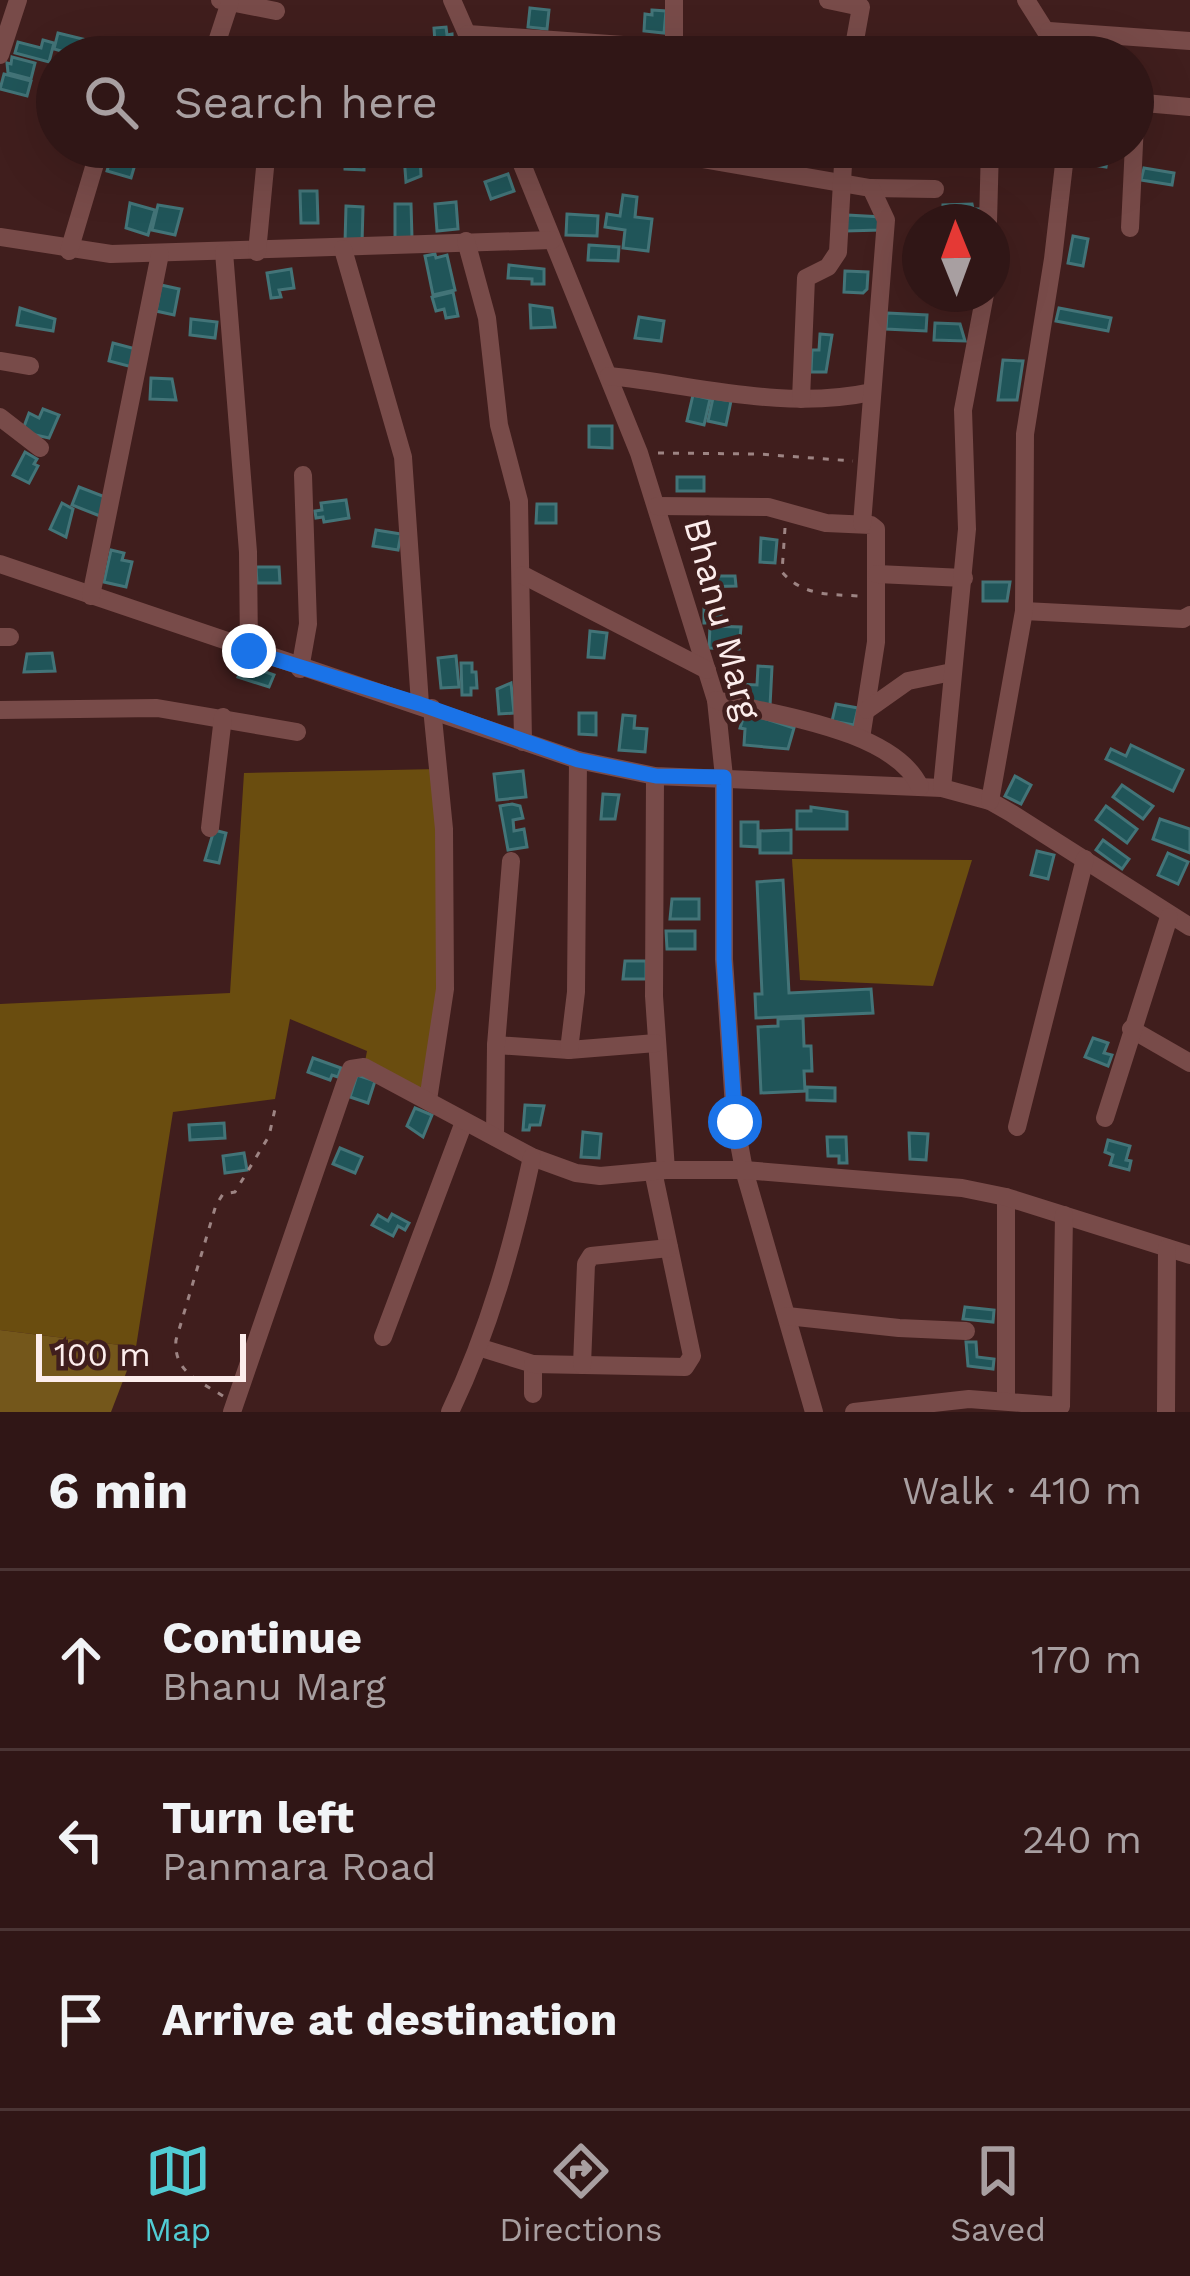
<!DOCTYPE html>
<meta charset="utf-8">
<style>
:root{--surface:#301616;--page:#3c2323;--text:#f1f3f6;--muted:#a89fa1;--line:#4b3535;--accent:#51ccd4}
body{margin:0;font-family:"Work Sans",sans-serif;background:var(--page);color:var(--text)}
.compass{position:absolute;left:902px;top:204px;width:108px;height:108px;border-radius:50%;background:var(--surface);box-shadow:0 12px 48px #0002;rotate:359deg}
.scale{position:absolute;left:36px;bottom:30px;width:210px;box-sizing:border-box;padding-left:12px;border:6px solid #fcedec;border-top:0;font-size:33px;line-height:42px;white-space:nowrap;color:#fcedec;-webkit-text-stroke:9px #401e1d;paint-order:stroke}
.stop{position:absolute;width:36px;height:36px;margin:-27px;border:9px solid #1a73e8;border-radius:50%;background:#fff}
.stop.end{background:#1a73e8;border-color:#fff;box-shadow:0 3px 12px #0008}
.list{margin:0;padding:0;list-style:none}
h2{display:flex;justify-content:space-between;align-items:center;height:156px;margin:0;padding:0 48px;font-size:51px}
h2 small{font-size:39px;font-weight:400;color:var(--muted)}
.list li{display:grid;grid-template-columns:78px 1fr auto;gap:36px;align-items:center;box-sizing:border-box;height:180px;padding:0 48px;border-top:3px solid var(--line)}
.list b{display:block;font-size:45px;white-space:nowrap}
.list p{margin:0;font-size:39px;white-space:nowrap;color:var(--muted)}
.list em{font-size:39px;font-style:normal;color:var(--muted)}
.icon{flex:none;width:66px;height:66px;fill:none;stroke:currentColor;stroke-width:2;stroke-linecap:round;stroke-linejoin:round}
.map{position:relative;flex:none;width:1190px;height:1412px;overflow:hidden}
.search{position:absolute;background:var(--surface);box-shadow:0 12px 48px #0002;left:36px;right:36px;top:36px;height:132px;display:flex;align-items:center;gap:30px;box-sizing:border-box;padding:0 42px;border-radius:66px;color:var(--muted);font-size:45px}
.sheet{height:696px;background:var(--surface)}
nav{display:flex;justify-content:space-around;align-items:center;box-sizing:border-box;height:168px;border-top:3px solid var(--line);background:var(--surface);font-size:33px;color:var(--muted)}
nav a{display:grid;justify-items:center;gap:6px}
nav .on{color:var(--accent)}
.map>svg:first-child{display:block}
.green{fill:#6a4d0f}
.forest{fill:#74571b}
.building{fill:#205559;stroke:#437478;stroke-width:3}
.lines{fill:none;stroke-linecap:round;stroke-linejoin:round}
.path{stroke:#9d8483;stroke-width:3;stroke-dasharray:6 9;stroke-linecap:butt}
.minor{stroke:#784b49;stroke-width:18}
.route{stroke:#1a73e8;stroke-width:15}
.labels{text-anchor:middle;dominant-baseline:central;stroke-width:9;stroke-linejoin:round;paint-order:stroke}
.street-label{font-size:36px;fill:#fcedec;stroke:#401e1d}
</style>
<div class="map">
<svg width="1190" height="1412" viewBox="0 0 1190 1412">
<rect width="100%" height="100%" fill="#401e1d"/>
<g class="green">
<polygon points="439,769 446,895 428,1100 364,1067 367,1051 290,1019 275,1099 173,1112 136,1347 0,1330 0,1004 230,993 244,773"/>
<polygon points="792,859 972,860 933,986 800,980"/>
</g>
<polygon class="forest" points="0,1330 136,1347 111,1412 0,1412"/>
<g class="building">
<polygon points="530,8 549,10 547,29 528,27"/>
<polygon points="652,10 666,11 664,33 644,31 645,14 652,15"/>
<polygon points="446,27 447,35 452,34 453,55 460,57 436,57 434,28"/>
<polygon points="58,33 83,39 79,56 54,49"/>
<polygon points="43,40 54,43 49,62 15,53 18,42 41,48"/>
<polygon points="12,57 35,63 31,79 8,73 7,63 11,64"/>
<polygon points="4,74 31,81 27,96 0,89"/>
<polygon points="1083,147 1109,148 1106,167 1081,163"/>
<polygon points="345,149 364,149 364,170 345,169"/>
<polygon points="112,154 136,161 131,178 107,171"/>
<polygon points="420,155 421,176 406,182 404,156"/>
<polygon points="1144,168 1174,173 1172,185 1141,180"/>
<polygon points="508,174 514,191 491,199 485,182"/>
<polygon points="300,191 317,191 318,223 301,223"/>
<polygon points="623,195 637,197 635,217 652,219 648,251 623,248 625,230 605,227 607,214 620,216"/>
<polygon points="456,202 458,229 437,231 435,204"/>
<polygon points="130,203 155,210 148,235 126,228"/>
<polygon points="395,204 411,204 412,238 395,238"/>
<polygon points="972,204 973,209 982,209 983,222 955,222 955,215 943,215 943,205"/>
<polygon points="158,205 182,209 175,235 152,230"/>
<polygon points="346,206 363,207 362,244 345,243"/>
<polygon points="567,214 598,216 597,236 566,235"/>
<polygon points="847,215 882,217 881,230 846,231"/>
<polygon points="1073,236 1088,239 1083,266 1068,263"/>
<polygon points="589,245 619,247 618,261 588,260"/>
<polygon points="435,254 436,258 447,255 455,290 433,295 425,256"/>
<polygon points="509,265 544,269 544,284 532,284 532,279 508,278"/>
<polygon points="291,269 294,288 279,290 281,297 271,298 267,273"/>
<polygon points="845,271 868,272 867,289 863,293 844,292"/>
<polygon points="161,285 179,289 174,315 156,311"/>
<polygon points="453,292 458,316 446,318 444,309 436,311 432,297"/>
<polygon points="530,305 552,308 555,327 531,328"/>
<polygon points="20,308 55,319 53,331 17,325"/>
<polygon points="1059,308 1111,318 1108,331 1056,321"/>
<polygon points="887,313 927,315 926,331 886,329"/>
<polygon points="639,317 664,321 661,341 635,338"/>
<polygon points="191,319 217,322 215,338 190,335"/>
<polygon points="935,323 960,324 965,341 934,340"/>
<polygon points="820,334 832,335 826,372 811,372 812,350 819,350"/>
<polygon points="113,343 136,349 132,367 109,361"/>
<polygon points="1003,360 1023,361 1017,400 998,400"/>
<polygon points="151,378 172,379 176,400 150,399"/>
<polygon points="693,395 710,399 704,425 687,421"/>
<polygon points="713,398 731,401 726,425 708,421"/>
<polygon points="43,409 59,415 49,438 22,432 29,413 39,418"/>
<polygon points="589,426 612,426 612,448 589,447"/>
<polygon points="25,452 37,459 34,464 38,466 29,483 13,475"/>
<rect x="677" y="477" width="27" height="14"/>
<polygon points="79,487 108,498 100,516 72,505"/>
<polygon points="346,500 349,518 324,522 323,517 316,518 315,511 322,510 321,503"/>
<polygon points="62,503 73,509 66,537 50,529"/>
<polygon points="537,504 556,504 556,523 536,523"/>
<polygon points="376,530 401,534 398,550 373,546"/>
<polygon points="761,538 777,540 775,563 760,562"/>
<polygon points="111,550 124,553 122,560 132,562 126,587 104,582"/>
<polygon points="256,567 279,567 280,583 257,583"/>
<polygon points="700,576 735,576 736,586 700,587"/>
<polygon points="983,582 1010,582 1007,601 983,601"/>
<polygon points="704,601 721,603 721,623 704,623"/>
<polygon points="710,626 741,627 739,649 709,648"/>
<polygon points="590,631 607,633 604,658 588,657"/>
<polygon points="52,653 55,671 24,672 27,654"/>
<polygon points="456,656 459,687 441,688 438,658"/>
<polygon points="461,663 472,663 472,672 476,672 477,688 471,688 471,695 462,695"/>
<polygon points="243,664 274,675 269,687 238,677"/>
<polygon points="758,666 772,667 770,706 738,698 739,684 757,685"/>
<polygon points="511,683 514,713 499,714 497,689"/>
<polygon points="836,704 858,708 854,725 832,721"/>
<polygon points="745,712 794,728 788,749 744,745 745,729 740,728"/>
<polygon points="579,713 596,713 596,735 579,734"/>
<polygon points="623,715 635,716 634,728 647,729 645,752 619,750"/>
<polygon points="1131,745 1183,770 1173,791 1106,759 1111,749 1126,756"/>
<polygon points="523,771 526,797 497,800 494,774"/>
<polygon points="1015,776 1031,785 1021,804 1005,796"/>
<polygon points="1122,785 1153,806 1143,819 1113,797"/>
<polygon points="603,794 619,795 615,819 601,819"/>
<polygon points="512,804 520,806 523,818 513,820 514,831 524,829 527,847 508,850 500,806"/>
<polygon points="1106,806 1137,829 1127,843 1096,820"/>
<polygon points="811,807 847,812 847,829 797,829 797,811 811,811"/>
<polygon points="1160,819 1190,829 1190,853 1153,839"/>
<polygon points="741,822 758,822 758,847 741,846"/>
<polygon points="214,830 226,833 219,863 205,860"/>
<polygon points="791,830 791,853 760,853 760,831"/>
<polygon points="1103,840 1129,859 1122,869 1096,850"/>
<polygon points="1037,851 1054,855 1048,879 1031,875"/>
<polygon points="1168,853 1188,862 1178,884 1158,875"/>
<polygon points="783,880 789,993 871,989 873,1013 756,1018 755,994 762,994 757,882"/>
<polygon points="672,899 699,899 699,919 670,919"/>
<polygon points="666,931 695,931 695,949 667,949"/>
<polygon points="625,961 646,961 646,979 623,979"/>
<polygon points="803,1018 804,1046 811,1046 812,1071 804,1071 805,1091 761,1093 758,1027 778,1026 778,1019"/>
<polygon points="1093,1038 1108,1043 1104,1053 1112,1055 1108,1066 1085,1057"/>
<polygon points="313,1058 341,1068 338,1077 332,1075 330,1080 308,1072"/>
<polygon points="357,1075 375,1081 368,1103 350,1097"/>
<polygon points="807,1087 835,1088 835,1101 807,1100"/>
<polygon points="525,1105 544,1106 540,1125 530,1125 529,1130 523,1130"/>
<polygon points="415,1108 432,1115 423,1137 407,1126"/>
<polygon points="224,1123 225,1138 190,1140 189,1125"/>
<polygon points="583,1132 601,1134 599,1158 581,1157"/>
<polygon points="909,1133 928,1134 926,1160 910,1159"/>
<polygon points="827,1137 846,1137 847,1163 839,1163 839,1156 828,1156"/>
<polygon points="1108,1140 1130,1146 1126,1160 1131,1161 1129,1170 1110,1165 1113,1155 1105,1152"/>
<polygon points="340,1148 362,1157 355,1173 333,1164"/>
<polygon points="244,1153 247,1170 225,1173 223,1156"/>
<polygon points="392,1214 409,1223 405,1230 398,1226 393,1236 372,1225 378,1215 388,1221"/>
<polygon points="965,1307 994,1310 993,1322 963,1319"/>
<polygon points="966,1342 976,1342 977,1357 994,1359 993,1369 968,1366"/>
</g>
<g class="lines">
<g class="path">
<polyline points="658,453 758,454 853,461"/>
<path d="M785 528 782 572C803 596 828 594 858 596"/>
<path d="M223 1396C200 1381 173 1372 176 1340L216 1205 223 1194 235 1192 269 1136 275 1109"/>
</g>
<g class="minor">
<polyline points="220,0 276,11"/>
<polyline points="452,0 477,57"/>
<polyline points="828,0 861,7 852,57"/>
<polyline points="1026,0 1062,57"/>
<polyline points="1049,31 1190,41"/>
<polyline points="468,34 790,57"/>
<polyline points="674,47 674,0"/>
<polyline points="0,55 18,0"/>
<polyline points="212,57 230,2"/>
<polyline points="1133,102 1190,107"/>
<polyline points="515,147 639,453 716,700 724,777 724,959 735,1122 744,1170 814,1412"/>
<polyline points="516,149 603,147 679,155 870,188 935,189"/>
<polyline points="988,222 990,147"/>
<polyline points="1130,228 1136,102"/>
<polyline points="0,237 111,254 552,240"/>
<polyline points="466,241 487,318 499,425 519,501 523,742"/>
<polyline points="343,249 403,457 420,704"/>
<polyline points="69,251 100,147"/>
<polyline points="224,252 248,552 249,651"/>
<polyline points="257,252 267,147"/>
<polyline points="0,361 30,366"/>
<path d="M609 376C697 385 783 411 872 392"/>
<polyline points="801,399 806,278 828,267 838,252 844,147"/>
<polyline points="0,417 40,448"/>
<polyline points="657,506 768,507 826,523 871,525 876,529 876,642 861,738"/>
<polyline points="862,524 886,220 871,188"/>
<polyline points="0,564 578,760 655,776 942,788 990,801 1011,813 1190,927"/>
<polyline points="877,574 964,578"/>
<polyline points="523,575 707,670"/>
<polyline points="91,596 160,254"/>
<polyline points="1024,611 1183,619 1190,615"/>
<polyline points="0,637 10,637"/>
<polyline points="300,669 308,624 303,475"/>
<path d="M716 700C772 715 894 729 920 787"/>
<polyline points="0,710 157,708 297,732"/>
<polyline points="867,710 908,681 952,672"/>
<polyline points="655,776 654,996 666,1170"/>
<polyline points="942,788 967,529 963,410 985,294"/>
<polyline points="990,801 1024,611 1025,434 1053,259 1066,147"/>
<polyline points="210,828 223,717"/>
<polyline points="1131,1029 1190,1063"/>
<polyline points="496,1045 569,1050 656,1043"/>
<polyline points="569,1050 576,992 578,760"/>
<polyline points="428,1100 445,989 444,829 432,708"/>
<polyline points="1105,1118 1169,917"/>
<polyline points="1017,1127 1085,859"/>
<polyline points="495,1137 496,1045 511,861"/>
<polyline points="787,1316 899,1328 966,1331"/>
<polyline points="383,1337 464,1122"/>
<polyline points="478,1347 533,1364 533,1394"/>
<polyline points="533,1364 685,1367 692,1356 653,1171"/>
<polyline points="582,1365 586,1264 591,1256 669,1248"/>
<polyline points="1006,1401 1006,1197"/>
<polyline points="232,1412 345,1084 351,1069 364,1067 532,1157 576,1173 600,1176 666,1170 744,1170 962,1188 1006,1197 1190,1255"/>
<path d="M450 1412C489 1331 513 1244 532 1157"/>
<polyline points="854,1412 969,1399 1061,1406 1064,1215"/>
<polyline points="1166,1412 1167,1248"/>
</g>
</g>
<g class="lines">
<polyline class="route" points="249,651 420,704 578,760 656,776 724,777 724,959 735,1122"/>
</g>
<g class="labels">
<g class="street-label">
<text transform="translate(722 619) rotate(75)">Bhanu Marg</text>
</g>
</g>
</svg>
<svg class="compass" viewBox="-18 -18 36 36"><path d="M0-13l5 13h-10z" fill="#e53935"/><path d="M0 13l5-13h-10z" fill="#a89fa1"/></svg>
<div class="scale">100 m</div>
<div class="stop" style="left:735px;top:1122px"></div>
<div class="stop end" style="left:249px;top:651px"></div>
<div class="search"><svg class="icon" aria-label="search" viewBox="0 0 24 24"><circle cx="10" cy="10" r="6"/><path d="M15 15l6 6"/></svg>Search here</div>
</div>
<section class="sheet">
<h2>6 min<small>Walk · 410 m</small></h2>
<ul class="list">
<li><svg class="icon" aria-label="ahead" viewBox="0 0 24 24"><path d="M12 20V5M6 11l6-6 6 6"/></svg><div><b>Continue</b><p>Bhanu Marg</p></div><em>170 m</em></li>
<li><svg class="icon" aria-label="left" viewBox="0 0 24 24"><path d="M17 20v-9H6M10 6l-5 5 5 5"/></svg><div><b>Turn left</b><p>Panmara Road</p></div><em>240 m</em></li>
<li><svg class="icon" aria-label="arrive" viewBox="0 0 24 24"><path d="M6 21V4h12l-3 4 3 4H6"/></svg><div><b>Arrive at destination</b></div></li>
</ul>
</section>
<nav>
<a class="on"><svg class="icon" aria-label="map" viewBox="0 0 24 24"><path d="M3 6l6-2 6 2 6-2v14l-6 2-6-2-6 2zM9 4v14M15 6v14"/></svg>Map</a>
<a><svg class="icon" aria-label="directions" viewBox="0 0 24 24"><path d="M12 3l9 9-9 9-9-9zM9 14v-3h6M13 9l2 2-2 2"/></svg>Directions</a>
<a><svg class="icon" aria-label="saved" viewBox="0 0 24 24"><path d="M7 4h10v16l-5-4-5 4z"/></svg>Saved</a>
</nav>
